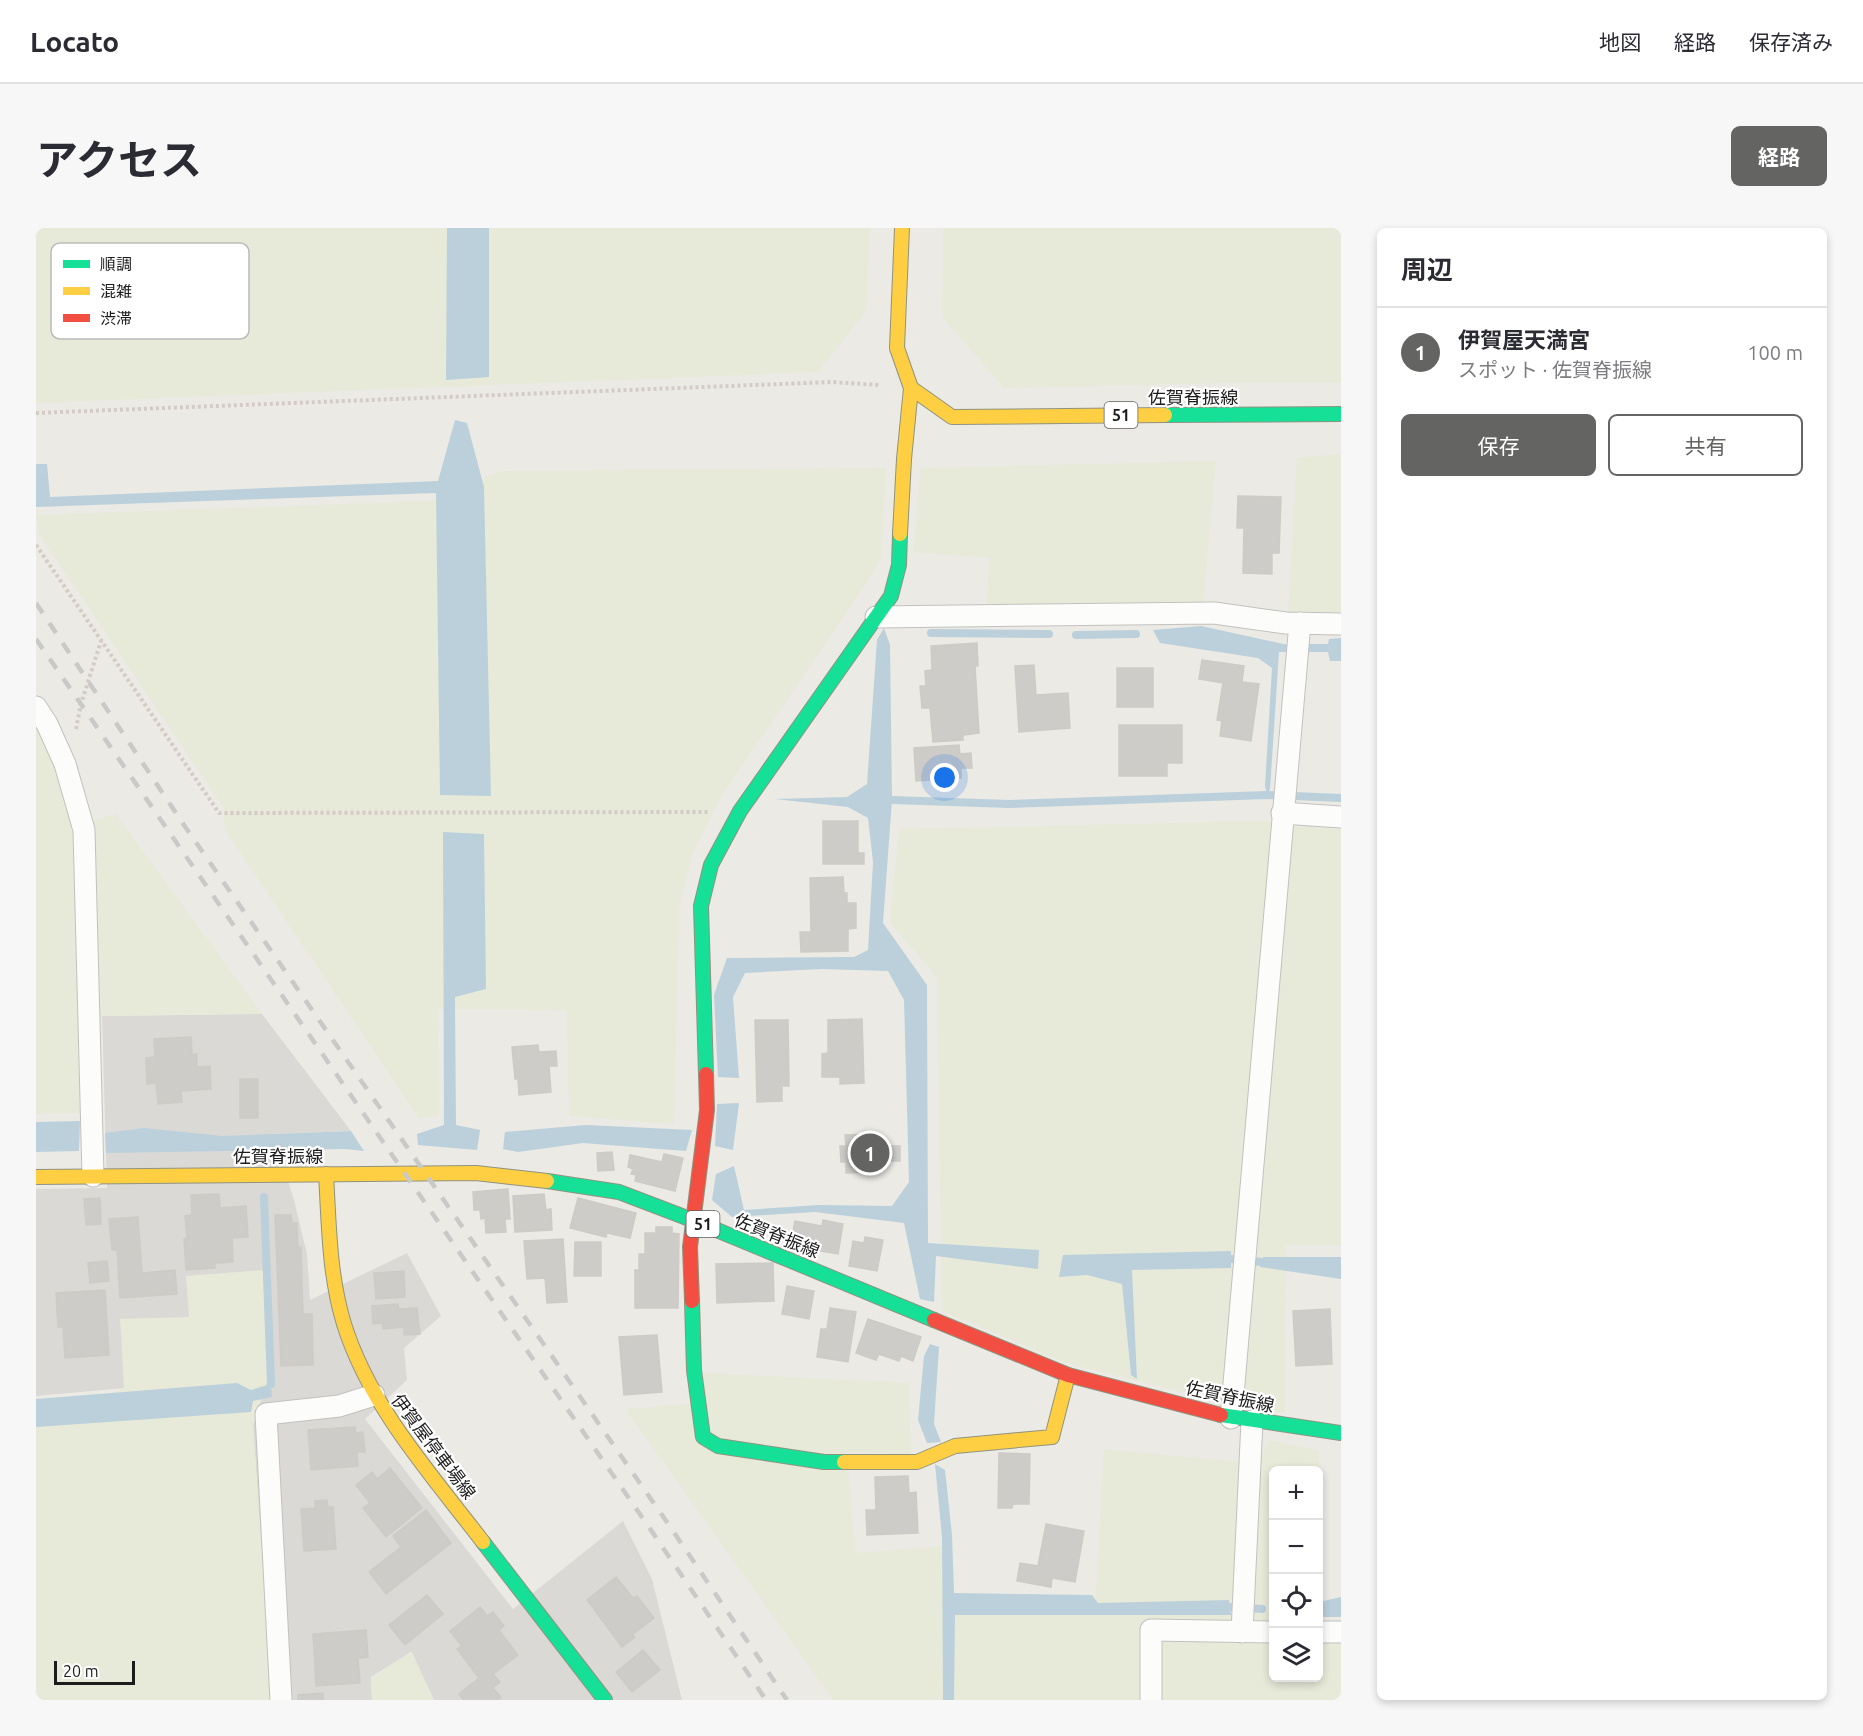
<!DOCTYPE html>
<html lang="ja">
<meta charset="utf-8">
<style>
:root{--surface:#fff;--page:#f7f7f7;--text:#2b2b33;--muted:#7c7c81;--line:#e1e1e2;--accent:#646462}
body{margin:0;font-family:Ubuntu,"Noto Sans JP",sans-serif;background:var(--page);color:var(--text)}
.controls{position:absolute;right:18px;bottom:18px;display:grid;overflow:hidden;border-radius:9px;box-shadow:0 3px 9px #0003}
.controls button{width:54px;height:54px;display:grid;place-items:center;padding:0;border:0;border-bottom:2px solid var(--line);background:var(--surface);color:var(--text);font:30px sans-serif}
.scale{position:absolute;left:18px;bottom:15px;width:81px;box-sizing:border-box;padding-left:6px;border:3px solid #1c1c1c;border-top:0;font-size:16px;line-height:21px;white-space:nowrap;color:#1c1c1c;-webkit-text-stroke:4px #fff;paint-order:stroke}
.you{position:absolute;left:909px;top:550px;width:21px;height:21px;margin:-15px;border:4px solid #fff;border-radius:50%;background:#1a73e8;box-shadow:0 0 0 9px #1a73e833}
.badge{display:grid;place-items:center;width:39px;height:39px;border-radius:50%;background:var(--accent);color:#fff;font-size:20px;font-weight:700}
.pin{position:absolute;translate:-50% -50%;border:3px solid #fff;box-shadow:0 2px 6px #0006}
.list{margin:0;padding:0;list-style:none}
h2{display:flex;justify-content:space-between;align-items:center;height:78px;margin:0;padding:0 24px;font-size:26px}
h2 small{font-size:20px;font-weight:400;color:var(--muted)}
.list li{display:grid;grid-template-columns:39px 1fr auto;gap:18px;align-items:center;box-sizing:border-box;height:90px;padding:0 24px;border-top:2px solid var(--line)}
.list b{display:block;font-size:22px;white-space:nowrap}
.list p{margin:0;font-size:20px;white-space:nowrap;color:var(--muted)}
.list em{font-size:20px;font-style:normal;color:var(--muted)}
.actions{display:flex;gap:12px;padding:18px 24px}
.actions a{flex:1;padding:14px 0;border:2px solid var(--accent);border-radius:9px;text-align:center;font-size:21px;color:var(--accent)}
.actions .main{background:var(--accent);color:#fff}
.icon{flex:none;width:33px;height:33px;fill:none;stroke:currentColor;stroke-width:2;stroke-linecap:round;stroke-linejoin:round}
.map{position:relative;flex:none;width:1305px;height:1472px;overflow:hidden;border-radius:9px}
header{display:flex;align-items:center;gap:36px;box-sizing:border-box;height:84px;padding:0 30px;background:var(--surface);border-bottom:2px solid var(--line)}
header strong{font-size:28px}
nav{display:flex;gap:33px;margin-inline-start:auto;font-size:21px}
.intro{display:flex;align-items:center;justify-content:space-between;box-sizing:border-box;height:144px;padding:0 36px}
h1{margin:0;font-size:42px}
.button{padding:15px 27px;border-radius:9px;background:var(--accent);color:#fff;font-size:21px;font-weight:700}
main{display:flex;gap:36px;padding:0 36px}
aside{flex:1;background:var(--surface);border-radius:9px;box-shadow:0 3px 9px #0003}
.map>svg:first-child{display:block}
.residential{fill:#dad9d6}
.farmland{fill:#e7ead9}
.water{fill:#bbd0db}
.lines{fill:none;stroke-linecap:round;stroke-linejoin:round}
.stream{stroke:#bbd0db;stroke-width:8}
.building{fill:#cdccc8;stroke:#cecbc6;stroke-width:1.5}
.street-casing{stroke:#c2c1bf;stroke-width:23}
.fast-casing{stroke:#8f937f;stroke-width:16}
.slow-casing{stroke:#8f937f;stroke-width:16}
.jam-casing{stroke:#8f937f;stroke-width:16}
.path{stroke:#d4cac6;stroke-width:4;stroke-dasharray:3 3;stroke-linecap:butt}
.street{stroke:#fcfcfb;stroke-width:21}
.fast{stroke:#16e098;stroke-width:14}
.slow{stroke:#ffcf43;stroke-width:14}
.jam{stroke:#f24e42;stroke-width:14}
.rail{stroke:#c9c9c8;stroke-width:4.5;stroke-dasharray:12 12;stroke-linecap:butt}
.labels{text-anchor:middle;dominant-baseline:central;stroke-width:4.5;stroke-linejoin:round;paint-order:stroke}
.shield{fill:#fff;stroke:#606060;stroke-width:1.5}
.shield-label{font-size:16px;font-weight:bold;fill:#1c1c1c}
.street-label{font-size:18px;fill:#1c1c1c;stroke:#fff}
.key{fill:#fff;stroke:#bbb;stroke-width:1.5}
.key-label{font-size:16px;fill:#1c1c1c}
</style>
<header>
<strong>Locato</strong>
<nav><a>地図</a><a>経路</a><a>保存済み</a></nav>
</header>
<div class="intro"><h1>アクセス</h1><a class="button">経路</a></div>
<main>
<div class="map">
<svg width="1305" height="1472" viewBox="0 0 1305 1472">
<rect width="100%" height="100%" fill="#ebeae5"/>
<polygon class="residential" points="226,786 315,903 237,906 258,972 271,1026 274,1072 371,1025 405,1088 368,1120 371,1152 329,1191 477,1381 587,1293 616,1351 646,1472 398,1472 375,1424 335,1449 336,1472 236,1472 217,1197 233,1146 154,1089 88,1160 0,1168 0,961 71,960 66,788"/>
<g class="farmland">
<polygon points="0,0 834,0 830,84 782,144 0,175"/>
<polygon points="907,0 1305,0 1305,155 1183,155 968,160 906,89"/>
<polygon points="1305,226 1305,386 1252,385 1261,230"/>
<polygon points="1180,233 1167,375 951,382 953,330 877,324 885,240"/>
<polygon points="850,240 845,330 830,356 686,567 655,629 643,679 638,896 533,888 531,782 402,781 403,887 383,891 189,602 187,579 4,308 0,287 394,273 465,243"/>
<polygon points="0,498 13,517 37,599 80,586 226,786 66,788 44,885 0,886"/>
<polygon points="1227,593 1260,598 1305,601 1305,1018 1250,1017 1249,1185 1182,1173 1030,1135 906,1083 901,750 854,694 863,601"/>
<polygon points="227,1042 233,1146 217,1197 236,1472 0,1472 0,1195 88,1160 84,1091 153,1089 150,1048"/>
<polygon points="667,1145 873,1155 875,1226 810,1224 820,1325 908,1318 916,1378 1059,1385 1068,1221 1222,1236 1234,1212 1283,1223 1283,1257 1282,1242 1238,1242 1238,1450 1282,1450 1283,1414 1305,1414 1305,1472 797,1472 589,1181 668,1175"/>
<polygon points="376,1424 398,1472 336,1472 335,1449"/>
</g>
<g class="water">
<polygon points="411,0 453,0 453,149 410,152"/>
<polygon points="419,192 431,195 448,259 455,568 404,567 400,265 0,279 0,236 11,236 14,269 402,253"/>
<polygon points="1165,398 1252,417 1251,424 1243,424 1234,561 1231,567 1229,558 1236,440 1222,430 1124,415 1117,402"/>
<polygon points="848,400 854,417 856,572 847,695 891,757 892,1015 1003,1022 1002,1041 900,1028 898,1074 884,1071 868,995 779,984 696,989 676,972 680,946 698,938 708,982 783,977 856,978 873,954 868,772 852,743 786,741 709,745 697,769 703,850 682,849 678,767 691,730 818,729 832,722 837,634 832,590 812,579 739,571 811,569 831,556 841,412"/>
<polygon points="1305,410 1305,433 1294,433 1291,420 1293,411"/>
<polygon points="407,604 448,606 450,761 419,769 420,897 444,902 441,922 382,917 381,906 408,897"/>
<polygon points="703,875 697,922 679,918 681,876"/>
<polygon points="44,893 43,923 0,924 0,894"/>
<polygon points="550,897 656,902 650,923 547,915 482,924 467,921 469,904"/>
<polygon points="108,900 187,908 315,903 328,923 309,921 70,925 69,905"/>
<polygon points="1195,1023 1195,1040 1096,1042 1101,1151 1095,1147 1086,1056 1051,1047 1023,1049 1027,1027"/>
<polygon points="1227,1029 1305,1029 1305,1051 1224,1039"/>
<polygon points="894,1116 903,1119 898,1196 905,1214 891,1215 882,1192 888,1128"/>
<polygon points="201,1155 215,1162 235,1156 236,1169 217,1173 215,1184 0,1199 0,1171"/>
<polygon points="899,1236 909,1242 916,1307 918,1365 1056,1367 1062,1375 1193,1372 1195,1387 919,1387 918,1472 907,1472 906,1309"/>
<polygon points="1305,1369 1305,1389 1283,1389 1283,1374"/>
</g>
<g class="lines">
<g class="stream">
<polyline points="895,405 1013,406"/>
<polyline points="1040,407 1100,406"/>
<polyline points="1251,420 1291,420"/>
<polyline points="856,572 973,576 1231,567 1305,570"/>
<polyline points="228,969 235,1156"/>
<polyline points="1195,1031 1226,1034"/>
<polyline points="1194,1379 1226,1381"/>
</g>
</g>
<g class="building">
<polygon points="1202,268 1245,269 1243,325 1236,325 1236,346 1207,345 1208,300 1201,300"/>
<polygon points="941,415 942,438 939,438 943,505 927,507 927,512 897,514 894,480 886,480 884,458 890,458 889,443 896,442 895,418"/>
<polygon points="1166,432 1208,438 1206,454 1223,456 1215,513 1184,508 1186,493 1181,492 1187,455 1163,451"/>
<polygon points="998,437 1000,467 1032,465 1034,500 983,504 979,438"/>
<rect x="1081" y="440" width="36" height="39"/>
<polygon points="1083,497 1146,497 1146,535 1131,535 1131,548 1083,548"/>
<polygon points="923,517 924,526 935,525 936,540 925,540 925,550 880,553 878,520"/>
<polygon points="787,593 822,593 822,625 828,625 828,636 787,636"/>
<polygon points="807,649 808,665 811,665 811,675 820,675 820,700 812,701 812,723 765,724 764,704 775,704 774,650"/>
<polygon points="826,791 828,855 804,856 804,849 786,849 786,826 792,825 792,792"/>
<polygon points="719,792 752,792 753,858 746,858 746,873 721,874"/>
<polygon points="155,809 156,827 161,826 161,839 174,838 175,861 145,863 146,874 122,876 120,855 111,856 110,830 119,829 118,811"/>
<polygon points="502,817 503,824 520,823 521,838 513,838 515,864 483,867 482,851 479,851 476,819"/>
<rect x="204" y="851" width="18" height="39"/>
<polygon points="837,906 837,918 864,918 864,933 838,933 838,944 810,945 810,934 805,934 804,918 810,918 809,907"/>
<polygon points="576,924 578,942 562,943 561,925"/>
<polygon points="628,926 647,930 639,963 599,953 600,947 595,946 597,941 592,939 594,927 626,934"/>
<polygon points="472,961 474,991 469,991 470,1004 450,1005 449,990 445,991 444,982 438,982 437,964"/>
<polygon points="183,966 184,980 210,978 212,1009 196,1010 197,1034 179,1035 179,1040 150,1042 148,1011 151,1010 149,988 156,987 155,967"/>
<polygon points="508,966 510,982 515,981 516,1002 479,1004 477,968"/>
<polygon points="64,970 65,996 50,997 48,971"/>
<polygon points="542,970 600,985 594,1010 571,1005 570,1009 534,1000"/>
<polygon points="239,987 255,987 256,995 261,995 262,1019 265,1019 267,1086 276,1086 277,1137 245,1138"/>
<polygon points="102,989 106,1045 139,1042 141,1066 84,1070 81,1022 76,1022 73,991"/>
<polygon points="787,992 807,996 802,1026 754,1018 759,993 786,998"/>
<polygon points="620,999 636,999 636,1005 643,1006 642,1080 599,1080 599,1042 603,1042 603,1026 609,1026 609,1005 620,1005"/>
<polygon points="829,1009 847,1012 841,1043 813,1038 817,1013 828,1015"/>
<polygon points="527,1011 531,1074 511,1075 509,1050 491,1051 488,1013"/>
<polygon points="539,1014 565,1014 565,1048 538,1048"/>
<polygon points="71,1033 73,1053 54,1055 52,1035"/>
<polygon points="737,1035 738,1073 681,1075 680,1036"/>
<polygon points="368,1043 369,1069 340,1071 338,1045"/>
<polygon points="751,1058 778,1063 773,1091 746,1086"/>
<polygon points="69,1062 73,1127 29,1130 27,1099 22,1099 20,1065"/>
<polygon points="362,1076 363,1081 381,1080 384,1106 368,1107 368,1099 347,1101 346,1095 337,1096 336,1078"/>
<polygon points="794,1080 820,1084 812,1134 781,1129 785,1101 791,1101"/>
<polygon points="1294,1081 1296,1136 1260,1138 1257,1083"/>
<polygon points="832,1091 885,1109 877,1133 865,1128 863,1133 843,1126 840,1132 820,1125"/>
<polygon points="621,1107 626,1164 588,1167 583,1109"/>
<polygon points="319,1199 320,1205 327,1204 329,1224 321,1224 322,1238 275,1242 272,1202"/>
<polygon points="963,1225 994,1226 993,1276 977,1276 976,1280 962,1280"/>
<polygon points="354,1240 386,1280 350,1309 327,1280 334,1275 320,1257 336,1244 341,1251"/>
<polygon points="872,1248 873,1265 880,1264 882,1305 831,1307 830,1282 840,1282 839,1249"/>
<polygon points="291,1272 292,1279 297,1279 300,1321 268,1323 265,1281 279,1280 279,1273"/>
<polygon points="390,1282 415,1315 350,1366 333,1344 365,1319 357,1308"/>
<polygon points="1010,1296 1048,1303 1039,1354 1016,1350 1015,1359 981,1353 984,1335 1002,1338"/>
<polygon points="580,1349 597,1370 601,1368 618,1390 596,1407 599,1409 586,1419 551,1372"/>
<polygon points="391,1367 407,1386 369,1417 353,1397"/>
<polygon points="444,1379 451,1388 457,1384 468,1398 463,1402 482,1427 457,1446 464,1454 457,1460 465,1469 462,1472 428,1472 423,1466 443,1450 421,1421 426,1418 414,1403"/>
<polygon points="330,1402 332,1429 322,1430 324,1455 280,1458 277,1406"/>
<polygon points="607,1422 624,1442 596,1464 580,1444"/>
<polygon points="287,1465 287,1472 262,1472 262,1467"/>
</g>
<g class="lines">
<g class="street-casing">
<g id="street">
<polyline points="840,389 1178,385 1250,395 1305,396"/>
<polyline points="0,479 11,496 29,536 48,602 57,948"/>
<polyline points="1246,585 1305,589"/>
<polyline points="1195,1190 1264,395"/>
<polyline points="1206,1404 1216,1193"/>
<polyline points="1282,1404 1305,1404"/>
<polyline points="245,1472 230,1186 303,1178 338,1167"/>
<polyline points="1115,1472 1115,1402 1238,1404"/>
</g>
</g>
<g class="fast-casing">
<g id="fast">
<polyline points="1129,187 1305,186"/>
<polyline points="670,846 665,678 675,637 704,583 855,368 863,337 864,306"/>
<polyline points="511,953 583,964 659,993 898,1092"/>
<polyline points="656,1073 658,1142 667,1209 682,1218 788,1234 808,1234"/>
<polyline points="1185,1187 1305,1205"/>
<polyline points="447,1314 569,1472"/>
</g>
</g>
<g class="slow-casing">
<g id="slow">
<polyline points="875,160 916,189 1129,187"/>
<polyline points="864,306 868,231 875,160 861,120 866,0"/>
<path d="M290 946C293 996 293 1047 308 1096 334 1179 395 1246 447 1314"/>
<polyline points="0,949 440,945 511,953"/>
<polyline points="808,1234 881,1234 919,1218 1016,1209 1032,1147"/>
</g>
</g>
<g class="jam-casing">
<g id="jam">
<polyline points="656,1073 654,1019 671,882 670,846"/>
<polyline points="898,1092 1032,1147 1185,1187"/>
</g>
</g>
<g class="path">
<polyline points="0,185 796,154 844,157"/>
<polyline points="0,317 183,585 673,584"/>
<polyline points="40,501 45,476 65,413"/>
</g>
<use href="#street" class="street"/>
<use href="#fast" class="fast"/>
<use href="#slow" class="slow"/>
<use href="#jam" class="jam"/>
<g class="rail">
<polyline points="0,375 150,600 635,1300 751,1472"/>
<polyline points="0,411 619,1308 730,1472"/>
</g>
</g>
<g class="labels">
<g class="shield">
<rect x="1068.5" y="174" width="33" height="26" rx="4.5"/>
<rect x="650.5" y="983" width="33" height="26" rx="4.5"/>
</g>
<g class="shield-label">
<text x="1085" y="187">51</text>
<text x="667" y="996">51</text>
</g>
<g class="street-label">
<text x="1157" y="169">佐賀脊振線</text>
<text x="242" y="928">佐賀脊振線</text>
<text transform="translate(741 1007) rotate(22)">佐賀脊振線</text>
<text transform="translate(1194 1168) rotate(12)">佐賀脊振線</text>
<text transform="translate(398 1218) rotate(53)">伊賀屋停車場線</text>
</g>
</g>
<rect x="15" y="15" width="198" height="96" rx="9" class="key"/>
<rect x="27" y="32" width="27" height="8" fill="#16e098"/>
<rect x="27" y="59" width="27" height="8" fill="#ffcf43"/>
<rect x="27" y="86" width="27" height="8" fill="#f24e42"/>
<g class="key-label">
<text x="64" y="42">順調</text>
<text x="64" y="69">混雑</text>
<text x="64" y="96">渋滞</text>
</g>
</svg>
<div class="controls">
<button>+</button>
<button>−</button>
<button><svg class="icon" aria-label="locate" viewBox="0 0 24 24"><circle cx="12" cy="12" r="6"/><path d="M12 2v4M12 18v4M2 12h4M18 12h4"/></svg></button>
<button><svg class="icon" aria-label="layers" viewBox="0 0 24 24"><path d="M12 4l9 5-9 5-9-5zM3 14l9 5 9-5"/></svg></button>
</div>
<div class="scale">20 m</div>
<div class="you"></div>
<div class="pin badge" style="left:834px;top:925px">1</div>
</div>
<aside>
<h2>周辺<small></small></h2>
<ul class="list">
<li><span class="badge">1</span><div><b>伊賀屋天満宮</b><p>スポット · 佐賀脊振線</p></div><em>100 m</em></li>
</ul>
<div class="actions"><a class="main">保存</a><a>共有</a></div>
</aside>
</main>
